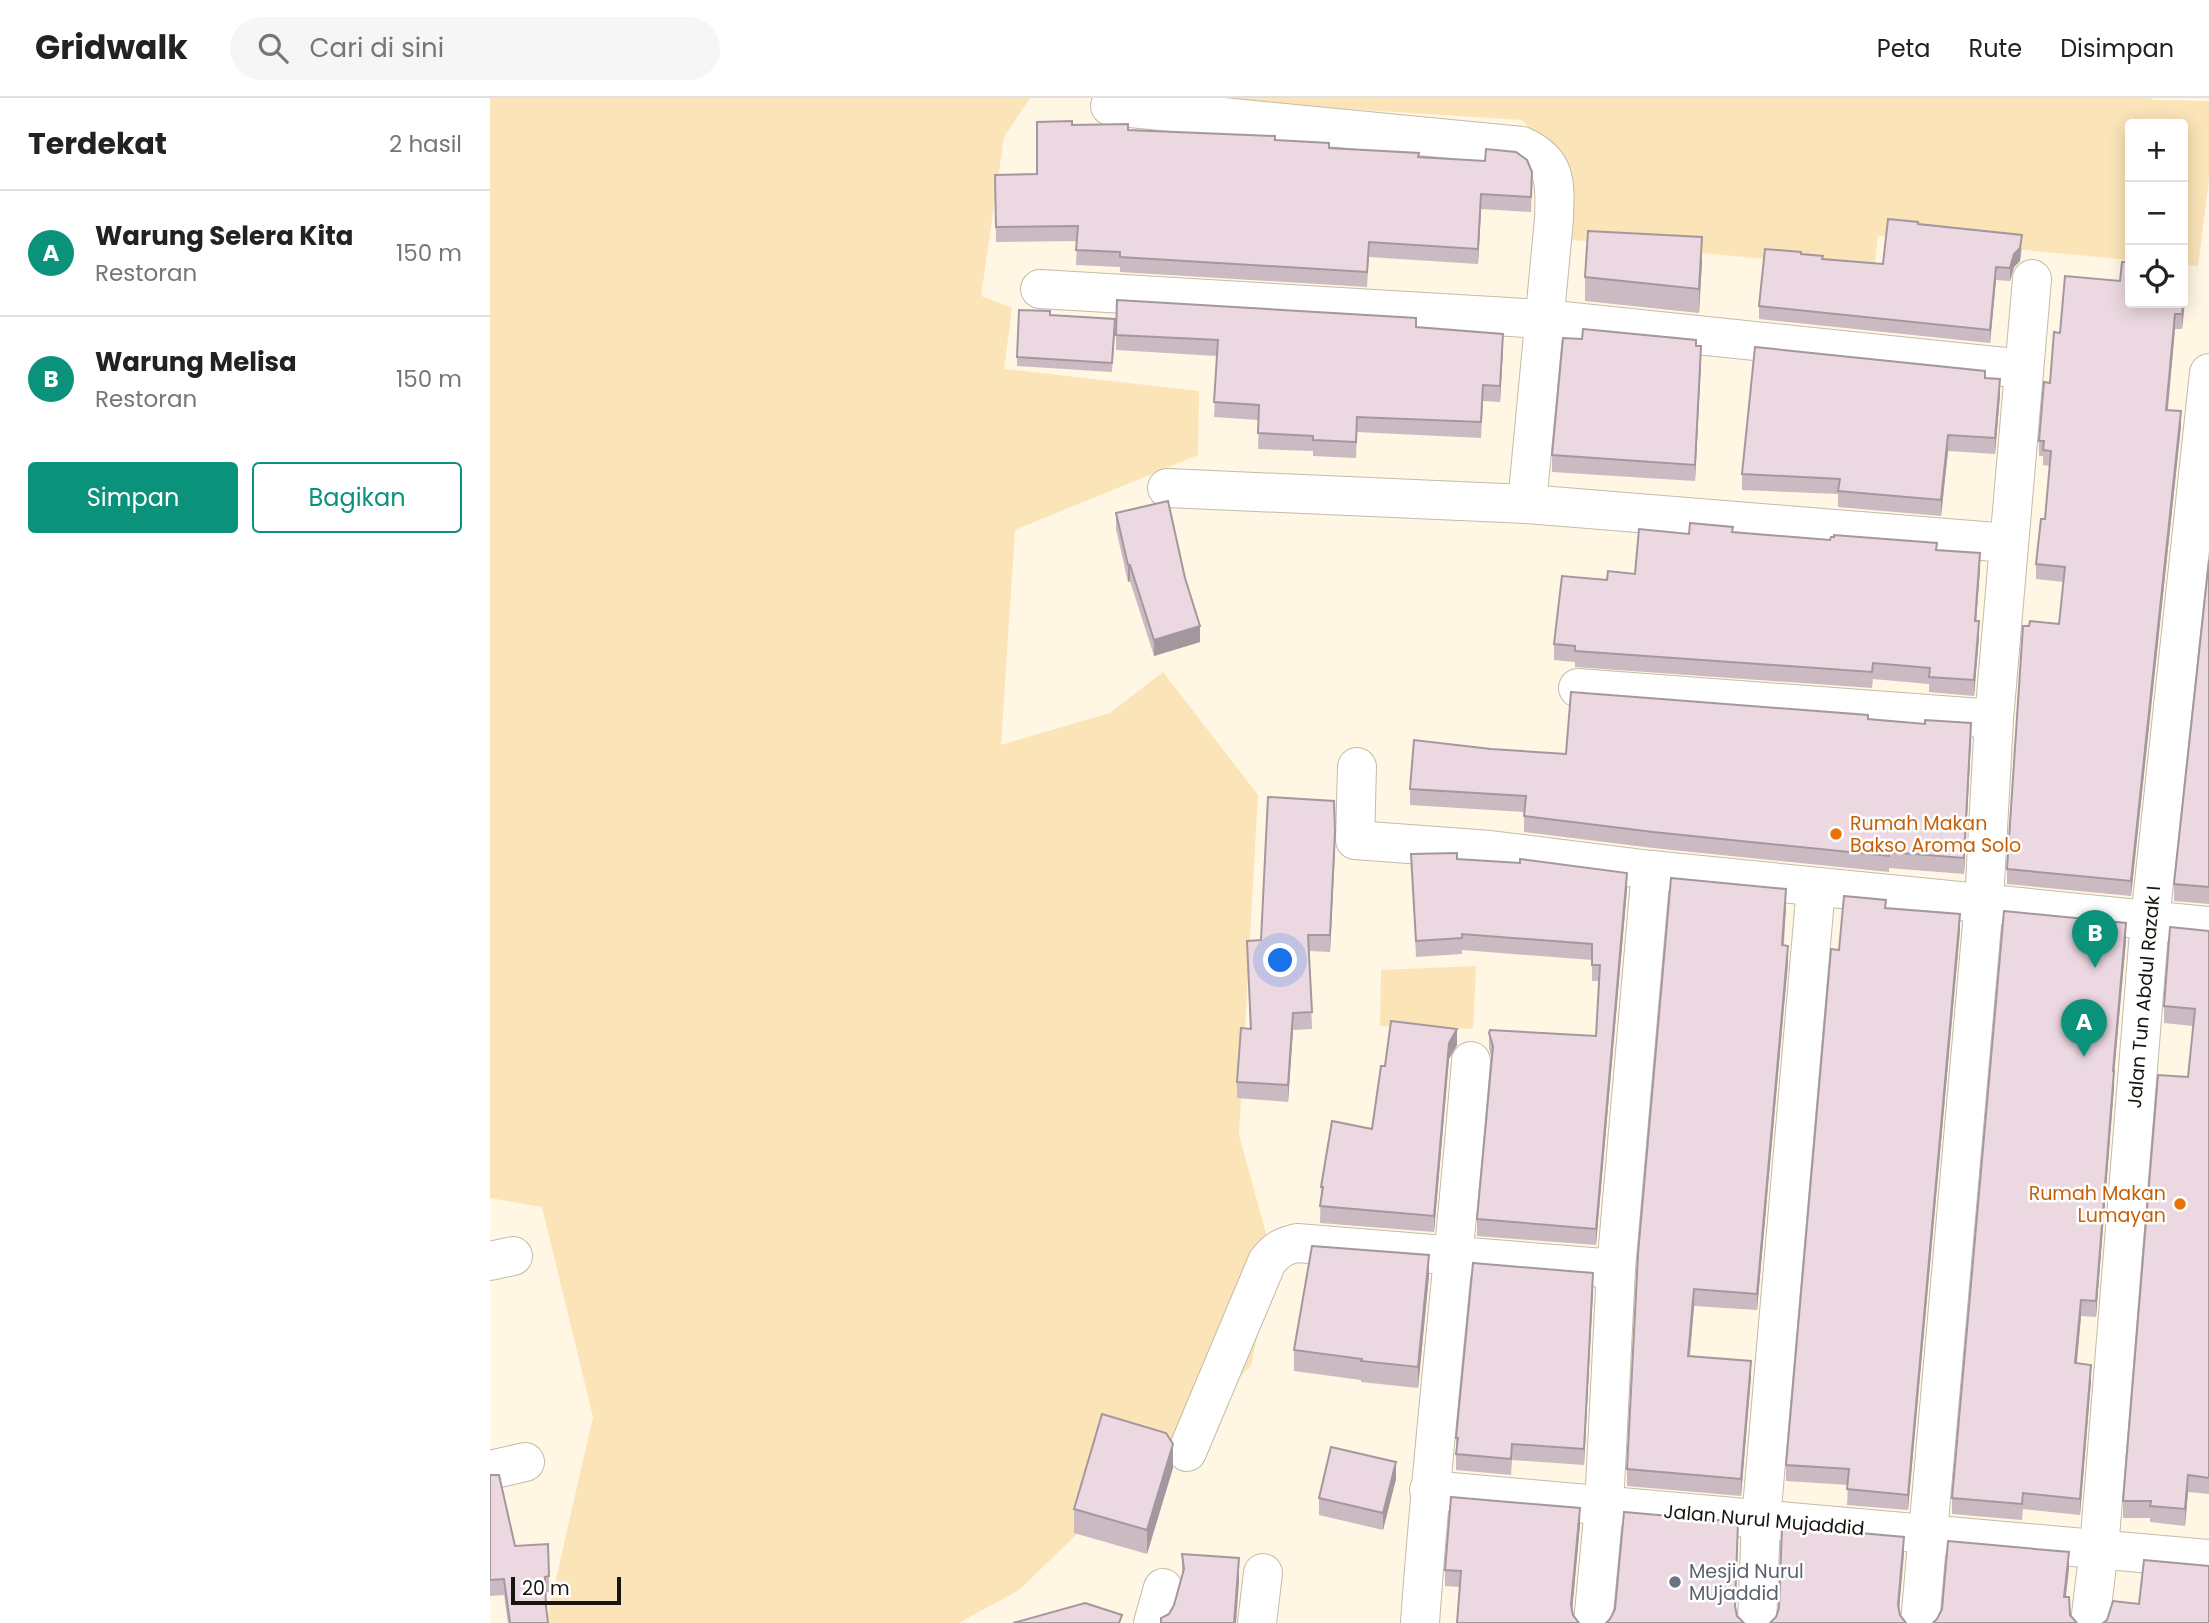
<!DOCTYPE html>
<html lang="id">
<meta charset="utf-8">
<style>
:root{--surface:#fff;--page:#f6f6f6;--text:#222;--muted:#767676;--line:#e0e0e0;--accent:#0a927b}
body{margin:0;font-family:Poppins,sans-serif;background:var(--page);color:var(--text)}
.controls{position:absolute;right:21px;top:21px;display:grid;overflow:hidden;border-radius:7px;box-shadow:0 4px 18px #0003}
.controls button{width:63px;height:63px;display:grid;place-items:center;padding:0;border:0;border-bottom:2px solid var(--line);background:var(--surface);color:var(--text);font:35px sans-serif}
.scale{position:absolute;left:21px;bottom:18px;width:110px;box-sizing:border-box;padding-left:7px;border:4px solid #18150f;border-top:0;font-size:19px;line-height:24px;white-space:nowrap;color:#18150f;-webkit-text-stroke:5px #fff;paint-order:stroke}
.you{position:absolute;left:791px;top:863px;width:24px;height:24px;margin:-18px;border:5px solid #fff;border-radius:50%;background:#1a73e8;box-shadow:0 0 0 10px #1a73e833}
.badge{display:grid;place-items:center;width:46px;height:46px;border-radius:50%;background:var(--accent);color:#fff;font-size:23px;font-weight:700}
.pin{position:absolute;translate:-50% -58px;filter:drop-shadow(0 2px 4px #0008)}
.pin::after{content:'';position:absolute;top:37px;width:24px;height:21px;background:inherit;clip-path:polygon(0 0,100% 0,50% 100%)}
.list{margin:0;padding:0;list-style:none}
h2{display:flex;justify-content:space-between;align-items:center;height:91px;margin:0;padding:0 28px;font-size:30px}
h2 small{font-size:23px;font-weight:400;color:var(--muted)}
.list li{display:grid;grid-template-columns:46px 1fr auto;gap:21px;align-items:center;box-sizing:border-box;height:126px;padding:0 28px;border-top:2px solid var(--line)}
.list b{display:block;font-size:26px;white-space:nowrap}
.list p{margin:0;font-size:23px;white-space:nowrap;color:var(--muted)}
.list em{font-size:23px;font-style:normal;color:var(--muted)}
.actions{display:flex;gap:14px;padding:21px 28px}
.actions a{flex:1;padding:16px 0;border:2px solid var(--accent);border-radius:7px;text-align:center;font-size:24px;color:var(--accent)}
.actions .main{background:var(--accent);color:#fff}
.icon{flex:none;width:38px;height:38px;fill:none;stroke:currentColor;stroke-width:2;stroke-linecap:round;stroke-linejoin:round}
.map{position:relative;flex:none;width:1719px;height:1525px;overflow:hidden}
header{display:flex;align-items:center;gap:42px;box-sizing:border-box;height:98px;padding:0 35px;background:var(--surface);border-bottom:2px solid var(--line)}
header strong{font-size:33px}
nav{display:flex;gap:38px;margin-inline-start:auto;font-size:24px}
.search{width:490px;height:63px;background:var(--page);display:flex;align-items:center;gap:18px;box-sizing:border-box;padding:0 24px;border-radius:38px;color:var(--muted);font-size:26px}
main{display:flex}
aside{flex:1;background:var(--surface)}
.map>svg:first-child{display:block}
.green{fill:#fbe4b7}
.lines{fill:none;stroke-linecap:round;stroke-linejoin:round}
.street-casing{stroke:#c4bbab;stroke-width:40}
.street{stroke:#fff;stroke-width:38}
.wall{fill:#cbbac2}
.shaded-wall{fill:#a5979e}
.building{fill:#ecd8e1;stroke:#a5979e;stroke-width:2}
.food-dot{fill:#e8710a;stroke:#fff;stroke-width:2.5}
.worship-dot{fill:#6b7280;stroke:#fff;stroke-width:2.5}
.labels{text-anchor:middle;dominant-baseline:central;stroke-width:5;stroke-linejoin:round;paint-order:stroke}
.food-label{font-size:19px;fill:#c56008;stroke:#fff;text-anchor:start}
.street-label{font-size:19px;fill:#18150f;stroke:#fff}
.worship-label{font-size:19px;fill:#5b616d;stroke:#fff;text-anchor:start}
</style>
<header>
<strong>Gridwalk</strong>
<div class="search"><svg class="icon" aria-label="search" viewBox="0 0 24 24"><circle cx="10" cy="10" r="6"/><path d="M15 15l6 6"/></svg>Cari di sini</div>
<nav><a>Peta</a><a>Rute</a><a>Disimpan</a></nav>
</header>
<main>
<aside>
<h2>Terdekat<small>2 hasil</small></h2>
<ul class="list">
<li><span class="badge">A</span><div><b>Warung Selera Kita</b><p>Restoran</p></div><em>150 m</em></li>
<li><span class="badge">B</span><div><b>Warung Melisa</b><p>Restoran</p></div><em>150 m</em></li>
</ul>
<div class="actions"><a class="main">Simpan</a><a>Bagikan</a></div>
</aside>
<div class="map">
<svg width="1719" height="1525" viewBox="0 0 1719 1525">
<rect width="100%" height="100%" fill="#fff6e4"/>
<g class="green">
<polygon points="0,0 540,0 514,39 491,198 522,210 514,271 709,293 708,357 525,432 511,647 620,615 673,574 768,697 749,1037 783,1161 761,1268 529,1492 469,1525 56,1525 103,1319 52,1109 0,1100"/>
<polygon points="683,0 1661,0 1662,2 1719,3 1719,81 1708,168 1693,167 1693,26 1640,26 1640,162 1388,138 1384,172 1072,141 1073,64 1032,22"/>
<polygon points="986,868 983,931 890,928 891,872"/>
</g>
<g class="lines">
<g class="street-casing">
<g id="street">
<path d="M620 8 1032 48C1068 64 1065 86 1064 121L1037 406 1518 445"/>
<polyline points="550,191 1054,221 1534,271"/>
<polyline points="677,390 1037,406"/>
<polyline points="1088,590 1504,621"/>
<polyline points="867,669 865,742 1000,752 1161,772 1719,828"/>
<polyline points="0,1163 23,1158"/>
<path d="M697 1354 777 1164C786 1152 793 1148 807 1145L1126 1171"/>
<polyline points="0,1372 35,1364"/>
<polyline points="939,1392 1719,1461"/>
<polyline points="663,1525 673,1490"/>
<polyline points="767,1525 773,1475"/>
<path d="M930 1525C943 1337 966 1151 981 963"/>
<polyline points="1103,1525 1114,1409 1126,1171 1161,772"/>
<polyline points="1267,1525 1271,1422 1326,789"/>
<polyline points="1430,1525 1494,804 1504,621 1542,181"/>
<polyline points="1600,1525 1609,1451 1660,822 1719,275"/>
</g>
</g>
<use href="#street" class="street"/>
</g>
<g class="wall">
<polygon points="582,27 638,32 785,42 839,50 929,59 1042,89 1041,114 991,111 988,166 879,159 877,189 630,174 630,169 586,167 587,143 506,144 505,77 547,76"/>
<polygon points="1428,126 1532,150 1530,163 1524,169 1520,183 1506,182 1500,245 1269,221 1269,208 1333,161 1393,166"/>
<polygon points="1212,163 1209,215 1095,203 1095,179"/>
<polygon points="1630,183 1697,184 1692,231 1685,231 1678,312 1691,328 1641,798 1517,786 1517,771 1539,528 1569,526 1574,484 1546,481 1546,466 1555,421 1560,368 1553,367 1553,358 1549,358 1549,343 1560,285 1570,235"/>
<polygon points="560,217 625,229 622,274 527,268 527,259"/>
<polygon points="926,229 1013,251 1010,304 993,303 991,340 867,334 866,360 823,358 823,353 768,351 769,322 724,319 727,258 626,252 626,237"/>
<polygon points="1206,248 1211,265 1205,383 1062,374 1062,357"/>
<polygon points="1495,280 1510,297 1505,356 1458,353 1451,418 1348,409 1348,396 1252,392 1252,376"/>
<polygon points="626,415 695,480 710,544 664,558 640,483 638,484 626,431"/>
<polygon points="1243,434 1447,452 1490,471 1486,523 1489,539 1484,598 1439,594 1439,586 1383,581 1382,590 1085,569 1085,564 1064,562 1064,546 1117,482 1145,476 1199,436"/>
<polygon points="1719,462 1719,806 1684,803 1684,786"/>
<polygon points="1378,621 1481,641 1474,776 1399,770 1399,774 1163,750 1034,734 1034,714 920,707 920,691 1001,651 1076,656"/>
<polygon points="845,750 840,854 819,853 822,931 803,932 798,1004 747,1000 747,984 760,931 757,843 771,842"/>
<polygon points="921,756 967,761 1137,791 1106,1147 987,1138 987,1121 1002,961 999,951 999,935 1106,938 1109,883 1102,883 1102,862 972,852 972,856 926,859"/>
<polygon points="1296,808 1294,847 1298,864 1267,1212 1204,1208 1200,1258 1261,1279 1251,1398 1137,1388 1137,1371"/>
<polygon points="1396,810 1470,832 1418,1412 1357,1407 1358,1387 1296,1383 1296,1367"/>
<polygon points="1719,833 1719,1396 1698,1394 1695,1428 1660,1424 1660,1420 1633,1420 1633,1403 1698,979 1703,928 1674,925 1674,908"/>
<polygon points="1636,842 1624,973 1624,989 1606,1219 1591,1218 1587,1265 1601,1283 1590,1417 1533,1411 1532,1422 1462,1416 1462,1400"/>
<polygon points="967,947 959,961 944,1134 830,1125 831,1089 882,1031 895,968"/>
<polygon points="939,1178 928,1290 871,1284 871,1282 804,1273 804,1252"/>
<polygon points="1103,1191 1094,1367 1022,1362 1021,1377 966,1372 966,1340"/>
<polygon points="683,1370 657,1456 584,1435 584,1411"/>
<polygon points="0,1377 25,1448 59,1478 59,1494 55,1494 58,1525 18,1525 14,1497 0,1498"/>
<polygon points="906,1381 893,1432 829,1417 829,1400"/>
<polygon points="1090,1427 1082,1513 970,1489 955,1488 955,1472"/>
<polygon points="692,1456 749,1484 679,1516 684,1507 692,1479"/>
</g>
<g class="shaded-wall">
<polygon points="991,96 991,111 988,166 988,151"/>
<polygon points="1532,137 1530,163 1524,169 1520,183 1520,170 1524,156"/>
<polygon points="1212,139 1212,163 1209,215 1209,191"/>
<polygon points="1506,169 1506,182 1500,245 1500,232"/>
<polygon points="1697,170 1697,184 1692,231 1692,216"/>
<polygon points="1685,216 1685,231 1676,326 1676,312"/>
<polygon points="1013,236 1013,251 1010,304 1010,288"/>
<polygon points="1211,248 1211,265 1205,383 1205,367"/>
<polygon points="1510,281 1510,297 1505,356 1505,340"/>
<polygon points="1691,313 1691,328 1641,798 1641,783"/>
<polygon points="1458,337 1458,353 1451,418 1451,402"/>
<polygon points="1490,455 1490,471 1485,538 1485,523"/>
<polygon points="638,467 640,467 640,483 638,484"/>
<polygon points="1489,523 1489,539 1484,598 1484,582"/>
<polygon points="710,528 710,544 664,558 664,542"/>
<polygon points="1481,625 1481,641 1474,776 1474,760"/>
<polygon points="845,734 845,750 840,854 840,837"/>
<polygon points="1137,775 1137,791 1106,1147 1106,1131"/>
<polygon points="1296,791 1296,808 1292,864 1292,847"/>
<polygon points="1470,816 1470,832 1418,1412 1418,1397"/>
<polygon points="1636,825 1636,842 1623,989 1623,973"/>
<polygon points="1298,848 1298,864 1267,1212 1267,1196"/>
<polygon points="803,915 803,932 798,1004 798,987"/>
<polygon points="967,931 967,947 959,961 944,1134 944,1118 959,945"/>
<polygon points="1624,973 1624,989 1606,1219 1606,1203"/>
<polygon points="939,1157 939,1178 928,1290 928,1269"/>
<polygon points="1103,1175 1103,1191 1094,1367 1094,1351"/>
<polygon points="1204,1191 1204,1208 1198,1274 1198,1258"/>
<polygon points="1591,1202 1591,1218 1585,1282 1585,1265"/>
<polygon points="1261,1263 1261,1279 1251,1398 1251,1381"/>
<polygon points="1601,1267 1601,1283 1590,1417 1590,1401"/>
<polygon points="683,1346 683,1370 657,1456 657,1432"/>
<polygon points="906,1364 906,1381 893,1432 893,1415"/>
<polygon points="1698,1377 1698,1394 1695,1428 1695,1411"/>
<polygon points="1090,1410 1090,1427 1081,1524 1081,1507"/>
<polygon points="1414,1439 1414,1456 1408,1524 1408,1507"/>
<polygon points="1579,1454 1579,1471 1574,1515 1574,1499"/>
<polygon points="749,1460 749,1484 746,1525 744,1525"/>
</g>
<g class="building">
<polygon points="582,23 582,27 638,26 638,32 785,38 785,42 839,45 839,50 929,55 928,59 995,63 996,51 1026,54 1037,62 1042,74 1041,99 991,96 988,151 879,144 877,174 630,159 630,154 586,152 588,128 506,129 505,77 547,76 547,24"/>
<polygon points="1398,121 1428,124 1428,126 1532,137 1530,150 1524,156 1520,170 1506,169 1500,232 1269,208 1275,151 1311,154 1311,156 1333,158 1332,161 1393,166"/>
<polygon points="1098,133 1212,139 1209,191 1095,179"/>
<polygon points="1632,164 1640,164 1640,205 1693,205 1693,169 1697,170 1692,216 1685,216 1676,312 1691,313 1641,783 1517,771 1533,528 1539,528 1540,523 1569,526 1575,469 1546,466 1551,421 1555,421 1561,353 1553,352 1554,343 1549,343 1554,284 1560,285 1564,234 1570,235 1575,178 1630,183"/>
<polygon points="627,202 926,220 926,229 1013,236 1010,288 993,287 991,324 867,319 866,344 823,342 823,338 768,335 769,307 724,304 728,242 626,237"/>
<polygon points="529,212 560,213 560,217 625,221 622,265 527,259"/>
<polygon points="1093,231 1206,242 1206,248 1211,248 1205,367 1062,357 1073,240 1092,241"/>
<polygon points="1265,249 1495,273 1495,280 1510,281 1505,340 1458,337 1451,402 1348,393 1350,381 1252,376"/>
<polygon points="678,403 695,480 710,528 664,542 640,467 638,467 626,415"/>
<polygon points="1200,425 1243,429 1242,434 1340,442 1341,439 1344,439 1344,437 1447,445 1446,452 1490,455 1485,523 1489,523 1484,582 1439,579 1440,570 1383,565 1382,574 1085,553 1085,548 1064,546 1072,478 1117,482 1118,473 1145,476 1149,431 1199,436"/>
<polygon points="1719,462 1719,789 1684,786"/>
<polygon points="1081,594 1378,617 1378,621 1435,626 1435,622 1481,625 1474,760 1399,754 1399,758 1163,734 1034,718 1036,698 920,691 924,642 1001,651 1076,656"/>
<polygon points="778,699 844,703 845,734 840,837 818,837 822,914 803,915 798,987 747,984 751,930 761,931 757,843 771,842"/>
<polygon points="967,755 967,761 1030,765 1030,761 1137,775 1106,1131 987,1121 1003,948 999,935 1000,932 1106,938 1110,867 1102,867 1102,846 972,836 972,840 926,843 921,756"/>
<polygon points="1181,780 1296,791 1292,847 1298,848 1267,1196 1204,1191 1198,1258 1261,1263 1251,1381 1137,1371 1148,1156"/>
<polygon points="1354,798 1396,802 1395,810 1470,816 1418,1397 1357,1391 1359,1371 1296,1367 1341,851 1349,852"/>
<polygon points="1514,813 1636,825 1623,973 1624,973 1606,1203 1591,1202 1585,1265 1601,1267 1590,1401 1533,1395 1532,1406 1462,1400"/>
<polygon points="1680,829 1719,833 1719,1380 1698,1377 1695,1411 1660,1408 1661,1403 1633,1403 1668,977 1698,979 1705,911 1674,908"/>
<polygon points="901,923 967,931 959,945 944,1118 830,1108 833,1089 831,1089 842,1023 882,1031 891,968 895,968"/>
<polygon points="822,1148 939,1157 928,1269 871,1263 872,1261 804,1252"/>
<polygon points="983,1165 1103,1175 1094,1351 1022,1346 1021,1361 966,1356 968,1340 966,1340"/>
<polygon points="612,1316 676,1335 683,1346 657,1432 584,1411"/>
<polygon points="841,1349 906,1364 893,1415 829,1400"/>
<polygon points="0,1377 9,1377 25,1448 58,1446 59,1478 55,1479 56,1508 58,1525 20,1525 14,1481 0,1482"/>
<polygon points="961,1399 1090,1410 1081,1507 1083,1517 1089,1525 967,1525 971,1473 955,1472"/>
<polygon points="1134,1414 1248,1424 1245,1508 1247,1518 1254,1525 1116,1525 1120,1521 1125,1511"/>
<polygon points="1292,1428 1414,1439 1408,1507 1410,1517 1416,1525 1280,1525 1286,1519 1289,1510"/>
<polygon points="1458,1443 1579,1454 1574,1499 1579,1499 1580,1517 1587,1525 1443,1525 1447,1521 1452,1511"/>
<polygon points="692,1456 749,1460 744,1525 671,1525 671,1520 679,1516 684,1507 694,1471"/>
<polygon points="1654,1462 1719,1468 1719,1525 1613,1525 1617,1522 1623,1503 1649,1506"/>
<polygon points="595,1505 632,1517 629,1525 523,1525"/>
</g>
<g class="food-dot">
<circle cx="1346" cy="736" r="7"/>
<circle cx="1690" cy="1106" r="7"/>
</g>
<circle class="worship-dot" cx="1185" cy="1484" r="7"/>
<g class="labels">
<g class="food-label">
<text x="1360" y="725">Rumah Makan<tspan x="1360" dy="22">Bakso Aroma Solo</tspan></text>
<text x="1676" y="1095" text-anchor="end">Rumah Makan<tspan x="1676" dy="22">Lumayan</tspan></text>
</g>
<g class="street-label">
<text transform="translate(1654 899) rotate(-85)">Jalan Tun Abdul Razak I</text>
<text transform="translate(1274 1422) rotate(5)">Jalan Nurul Mujaddid</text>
</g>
<g class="worship-label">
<text x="1199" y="1473">Mesjid Nurul<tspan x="1199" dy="22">MUjaddid</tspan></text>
</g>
</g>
</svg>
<div class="controls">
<button>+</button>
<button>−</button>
<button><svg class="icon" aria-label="locate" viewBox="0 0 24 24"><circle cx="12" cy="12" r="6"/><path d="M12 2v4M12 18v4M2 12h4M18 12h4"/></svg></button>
</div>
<div class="scale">20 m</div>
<div class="you"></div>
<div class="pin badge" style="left:1594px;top:959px">A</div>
<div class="pin badge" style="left:1605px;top:870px">B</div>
</div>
</main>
